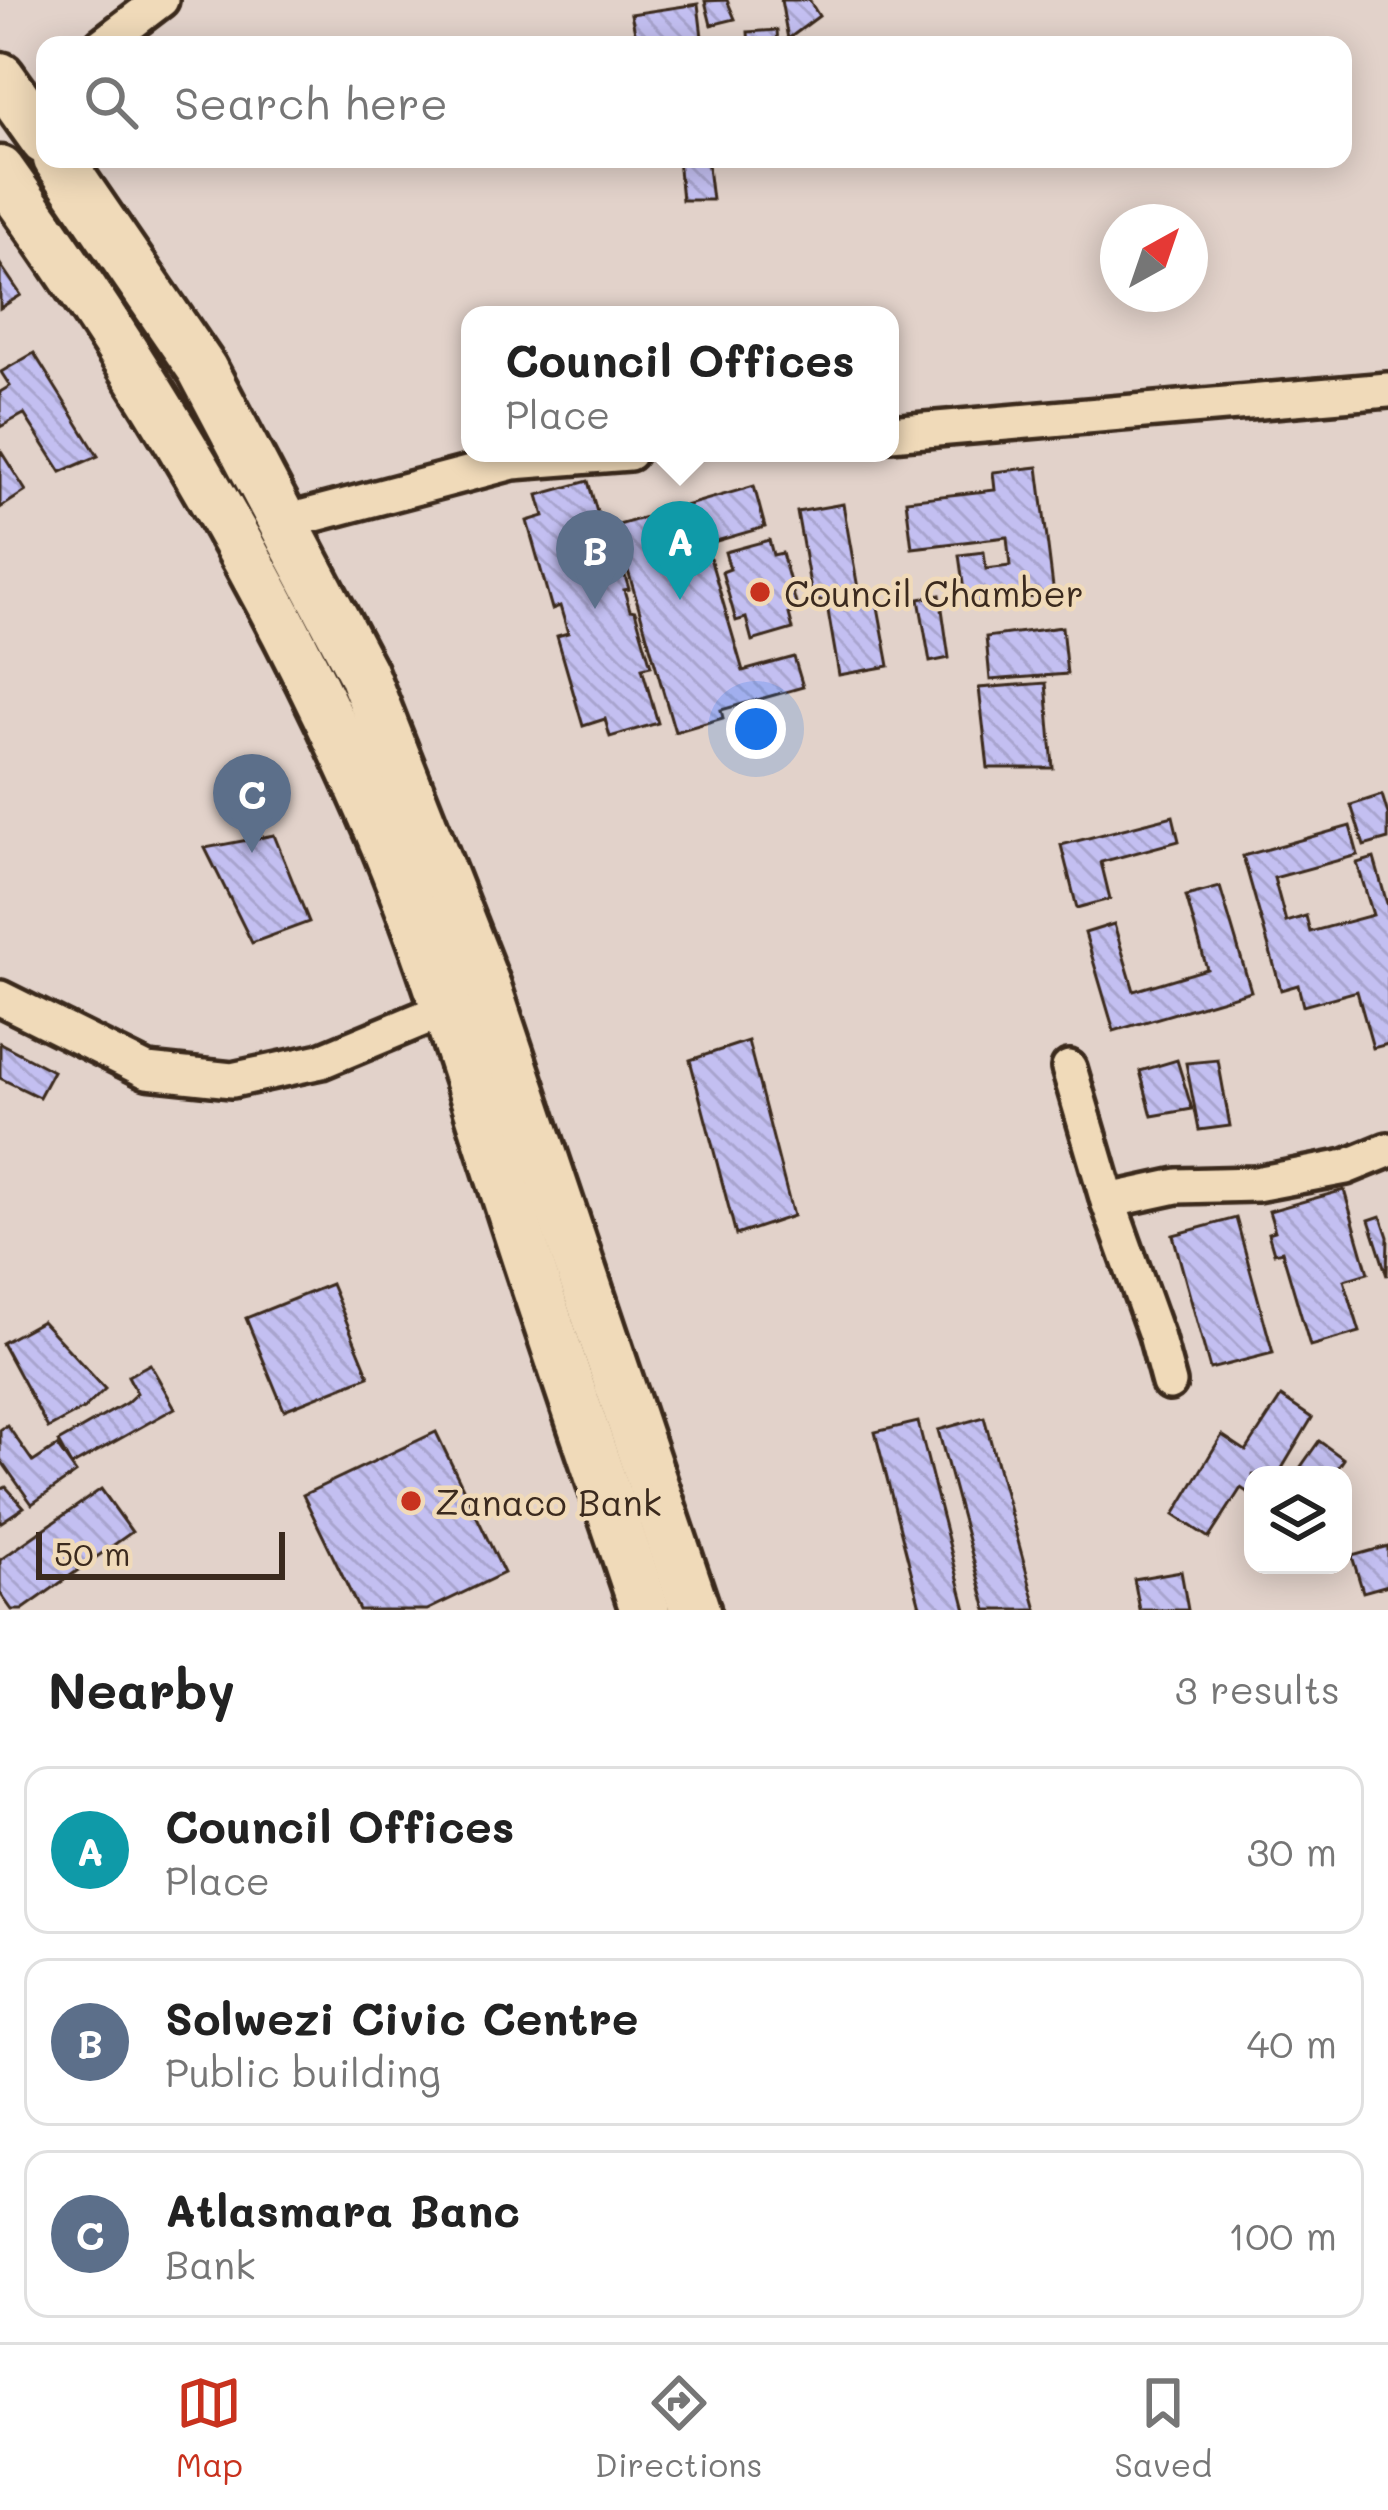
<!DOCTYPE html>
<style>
:root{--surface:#fff;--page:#f6f6f6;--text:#222;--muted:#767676;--line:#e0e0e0;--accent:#c8321e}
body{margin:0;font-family:Mali,sans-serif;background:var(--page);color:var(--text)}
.controls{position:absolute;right:36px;bottom:36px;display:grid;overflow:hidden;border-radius:24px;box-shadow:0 6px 30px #0003}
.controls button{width:108px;height:108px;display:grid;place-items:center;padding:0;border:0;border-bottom:3px solid var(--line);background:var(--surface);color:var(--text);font:60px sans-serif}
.compass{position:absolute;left:1100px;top:204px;width:108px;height:108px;border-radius:50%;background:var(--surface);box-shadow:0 6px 30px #0003;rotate:40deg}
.scale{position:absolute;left:36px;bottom:30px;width:249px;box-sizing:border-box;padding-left:12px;border:6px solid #3b2a1e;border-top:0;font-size:33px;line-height:42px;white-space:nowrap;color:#3b2a1e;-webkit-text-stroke:9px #f0dab9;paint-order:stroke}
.you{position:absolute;left:756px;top:729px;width:42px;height:42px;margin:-30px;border:9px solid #fff;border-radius:50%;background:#1a73e8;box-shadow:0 0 0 18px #1a73e833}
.badge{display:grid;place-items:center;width:78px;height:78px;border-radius:50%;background:var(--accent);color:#fff;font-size:39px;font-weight:700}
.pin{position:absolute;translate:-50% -99px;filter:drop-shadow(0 3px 6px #0008)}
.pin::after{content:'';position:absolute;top:63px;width:42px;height:36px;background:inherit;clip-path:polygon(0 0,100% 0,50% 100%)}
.popup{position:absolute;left:461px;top:306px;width:438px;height:156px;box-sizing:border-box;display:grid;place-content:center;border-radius:24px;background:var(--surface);filter:drop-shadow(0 3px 9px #0005);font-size:39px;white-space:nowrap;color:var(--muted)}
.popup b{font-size:45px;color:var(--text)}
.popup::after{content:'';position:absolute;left:50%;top:100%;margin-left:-24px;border:24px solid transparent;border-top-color:var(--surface)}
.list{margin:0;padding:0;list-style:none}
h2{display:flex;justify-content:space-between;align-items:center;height:156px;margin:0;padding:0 48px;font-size:51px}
h2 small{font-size:39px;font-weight:400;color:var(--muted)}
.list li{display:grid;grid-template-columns:78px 1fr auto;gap:36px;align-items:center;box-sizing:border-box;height:168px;margin:0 24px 24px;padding:0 24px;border:3px solid var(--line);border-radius:24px}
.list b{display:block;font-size:45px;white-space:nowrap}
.list p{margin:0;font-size:39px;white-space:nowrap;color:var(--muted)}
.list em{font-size:39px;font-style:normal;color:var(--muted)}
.icon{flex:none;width:66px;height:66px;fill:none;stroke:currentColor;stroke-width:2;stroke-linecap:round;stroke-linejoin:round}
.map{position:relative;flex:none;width:1388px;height:1610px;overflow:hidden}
.search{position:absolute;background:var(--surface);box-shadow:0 6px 30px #0003;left:36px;right:36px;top:36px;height:132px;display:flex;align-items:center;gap:30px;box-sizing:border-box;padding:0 42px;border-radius:24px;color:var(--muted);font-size:45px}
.sheet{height:732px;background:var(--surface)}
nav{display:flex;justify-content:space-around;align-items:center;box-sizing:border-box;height:168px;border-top:3px solid var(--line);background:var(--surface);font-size:33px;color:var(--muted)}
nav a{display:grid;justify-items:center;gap:6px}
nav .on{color:var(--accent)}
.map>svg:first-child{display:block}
.building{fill:url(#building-back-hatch);stroke:#3b2a1e;stroke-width:3}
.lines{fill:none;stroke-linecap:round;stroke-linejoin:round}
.minor-casing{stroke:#3b2a1e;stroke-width:42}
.highway-casing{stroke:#3b2a1e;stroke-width:57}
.minor{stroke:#f0dab9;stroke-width:33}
.highway{stroke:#f0dab9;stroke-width:48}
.poi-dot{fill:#c8321e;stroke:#f0dab9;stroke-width:4.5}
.labels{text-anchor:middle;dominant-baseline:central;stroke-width:9;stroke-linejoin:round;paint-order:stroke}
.poi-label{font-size:36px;fill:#3b2a1e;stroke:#f0dab9;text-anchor:start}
</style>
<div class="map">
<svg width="1388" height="1610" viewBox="0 0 1388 1610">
<defs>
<pattern id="building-back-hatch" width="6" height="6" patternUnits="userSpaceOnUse" patternTransform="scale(3)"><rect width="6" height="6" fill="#c3bff1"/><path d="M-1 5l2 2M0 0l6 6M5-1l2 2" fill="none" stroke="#a8a4ce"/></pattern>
</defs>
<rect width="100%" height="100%" fill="#e2d2ca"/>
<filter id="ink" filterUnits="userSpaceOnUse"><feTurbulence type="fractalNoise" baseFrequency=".00833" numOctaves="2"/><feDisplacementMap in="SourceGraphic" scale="24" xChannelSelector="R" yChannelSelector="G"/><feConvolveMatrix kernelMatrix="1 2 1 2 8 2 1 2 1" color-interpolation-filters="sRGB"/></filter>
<g filter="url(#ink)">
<g class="building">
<polygon points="727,0 735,19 711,25 705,1"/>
<polygon points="781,0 809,0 819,16 788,39"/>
<polygon points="698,4 702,37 638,45 631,14"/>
<polygon points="777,30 778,45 749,45 748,32"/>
<polygon points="678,159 707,159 712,200 682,200"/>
<polygon points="0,264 21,295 0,308"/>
<polygon points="34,353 98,456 61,472 24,414 0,427 0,392 10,386 1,372"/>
<polygon points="0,450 26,491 0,508"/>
<polygon points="1038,467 1054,595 966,605 959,555 984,552 986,569 1010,566 1007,537 912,548 906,500 995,490 993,472"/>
<polygon points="588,481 604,536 612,534 629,589 624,590 630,610 635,611 651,666 642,668 658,723 610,737 605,719 583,726 557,636 568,633 560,606 552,609 527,521 544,516 538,495"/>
<polygon points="754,486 765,527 706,544 743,671 794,657 803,687 721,710 723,718 675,732 615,526"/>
<polygon points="843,504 859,594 813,602 797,512"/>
<polygon points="769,540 773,555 782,553 798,611 789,614 793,629 752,641 746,618 736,621 722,572 730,569 725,552"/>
<polygon points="940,595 949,658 930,662 919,599"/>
<polygon points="876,596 889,666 839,675 827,605"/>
<polygon points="1062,627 1067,674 990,680 986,637"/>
<polygon points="1046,683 1053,768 988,768 979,688"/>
<polygon points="1382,795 1388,814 1388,839 1364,846 1351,805"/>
<polygon points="1173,816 1179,841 1101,862 1110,899 1077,908 1061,845"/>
<polygon points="1350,826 1358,855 1274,878 1286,922 1306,916 1310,932 1373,915 1357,863 1374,858 1388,907 1388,1044 1373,1048 1357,991 1303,1006 1298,985 1281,990 1243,856"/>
<polygon points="274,835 309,922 252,943 205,848"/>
<polygon points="1220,887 1251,991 1114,1031 1085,933 1114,924 1134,991 1207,969 1186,896"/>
<polygon points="748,1041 793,1216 736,1235 690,1060"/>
<polygon points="0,1043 53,1071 39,1097 0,1078"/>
<polygon points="1177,1060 1192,1109 1152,1116 1140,1071"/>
<polygon points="1218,1060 1230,1126 1199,1130 1186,1063"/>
<polygon points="1344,1190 1368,1273 1344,1280 1360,1332 1310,1346 1282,1251 1274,1253 1268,1233 1275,1231 1269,1211"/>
<polygon points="1381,1216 1388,1237 1387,1276 1369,1220"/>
<polygon points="1236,1218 1273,1353 1210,1369 1173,1235"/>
<polygon points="331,1284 369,1376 284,1410 246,1318"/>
<polygon points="42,1321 105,1389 85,1408 48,1428 2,1343"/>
<polygon points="150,1364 175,1408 71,1466 58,1442 126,1403 137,1393 128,1376"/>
<polygon points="1281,1397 1312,1418 1278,1475 1253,1475 1253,1496 1241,1488 1209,1538 1174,1515 1222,1435 1246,1451"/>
<polygon points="984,1417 1037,1610 987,1610 938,1430"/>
<polygon points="918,1422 966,1610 921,1610 875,1432"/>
<polygon points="7,1425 33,1462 57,1446 76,1473 32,1504 0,1459 0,1430"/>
<polygon points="436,1432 504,1573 427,1610 359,1610 303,1495"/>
<polygon points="1319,1441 1344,1459 1333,1475 1295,1475"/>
<polygon points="6,1487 24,1507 0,1523 0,1490"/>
<polygon points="101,1489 132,1532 22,1610 12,1610 0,1593 0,1560"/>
<polygon points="1388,1546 1388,1585 1363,1592 1352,1556"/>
<polygon points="1181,1571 1188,1610 1140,1610 1134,1579"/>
</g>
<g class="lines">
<g class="minor-casing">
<g id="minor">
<polyline points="102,45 161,0"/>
<polyline points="890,433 1388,390"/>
<polyline points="285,522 513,462 629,453"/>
<polyline points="0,998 147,1071 232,1080 321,1061 446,1009"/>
<polyline points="1069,1068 1108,1201 1156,1335 1169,1383"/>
<polyline points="1108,1201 1177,1186 1256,1184 1346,1167 1388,1150"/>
</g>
</g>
<g class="highway-casing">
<g id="highway">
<polyline points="0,77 45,140"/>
<polyline points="58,159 202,369 362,672 486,987 695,1610"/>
<path d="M0 171C145 372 273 585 372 813 428 940 467 1074 510 1206 553 1341 600 1475 645 1610"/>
</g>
</g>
<use href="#minor" class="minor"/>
<use href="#highway" class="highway"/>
</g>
</g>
<g class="poi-dot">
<circle cx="760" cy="592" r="12"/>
<circle cx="411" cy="1501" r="12"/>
</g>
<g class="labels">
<g class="poi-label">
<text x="784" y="592">Council Chamber</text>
<text x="435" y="1501">Zanaco Bank</text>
</g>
</g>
</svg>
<div class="controls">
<button><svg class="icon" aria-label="layers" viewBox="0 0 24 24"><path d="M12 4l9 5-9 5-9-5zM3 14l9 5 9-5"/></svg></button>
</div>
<svg class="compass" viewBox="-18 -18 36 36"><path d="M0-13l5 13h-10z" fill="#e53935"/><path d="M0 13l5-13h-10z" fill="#767676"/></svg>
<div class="scale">50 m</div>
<div class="you"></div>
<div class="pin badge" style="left:680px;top:600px;background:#0f9aa8">A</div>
<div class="popup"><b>Council Offices</b>Place</div>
<div class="pin badge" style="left:595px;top:609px;background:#5c6f8a">B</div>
<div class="pin badge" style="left:252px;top:853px;background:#5c6f8a">C</div>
<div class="search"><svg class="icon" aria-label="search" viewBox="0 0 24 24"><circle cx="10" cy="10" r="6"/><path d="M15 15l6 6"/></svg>Search here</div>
</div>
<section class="sheet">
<h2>Nearby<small>3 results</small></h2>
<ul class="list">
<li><span class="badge" style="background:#0f9aa8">A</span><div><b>Council Offices</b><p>Place</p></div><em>30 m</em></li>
<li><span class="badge" style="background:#5c6f8a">B</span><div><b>Solwezi Civic Centre</b><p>Public building</p></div><em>40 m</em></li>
<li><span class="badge" style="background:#5c6f8a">C</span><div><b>Atlasmara Banc</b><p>Bank</p></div><em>100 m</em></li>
</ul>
</section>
<nav>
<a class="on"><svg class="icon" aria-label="map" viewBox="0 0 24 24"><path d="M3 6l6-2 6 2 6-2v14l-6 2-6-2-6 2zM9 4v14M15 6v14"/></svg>Map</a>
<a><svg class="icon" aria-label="directions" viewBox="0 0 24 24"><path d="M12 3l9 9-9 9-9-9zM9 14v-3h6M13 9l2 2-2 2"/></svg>Directions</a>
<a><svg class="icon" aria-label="saved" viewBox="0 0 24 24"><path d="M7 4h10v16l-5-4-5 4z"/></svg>Saved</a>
</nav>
